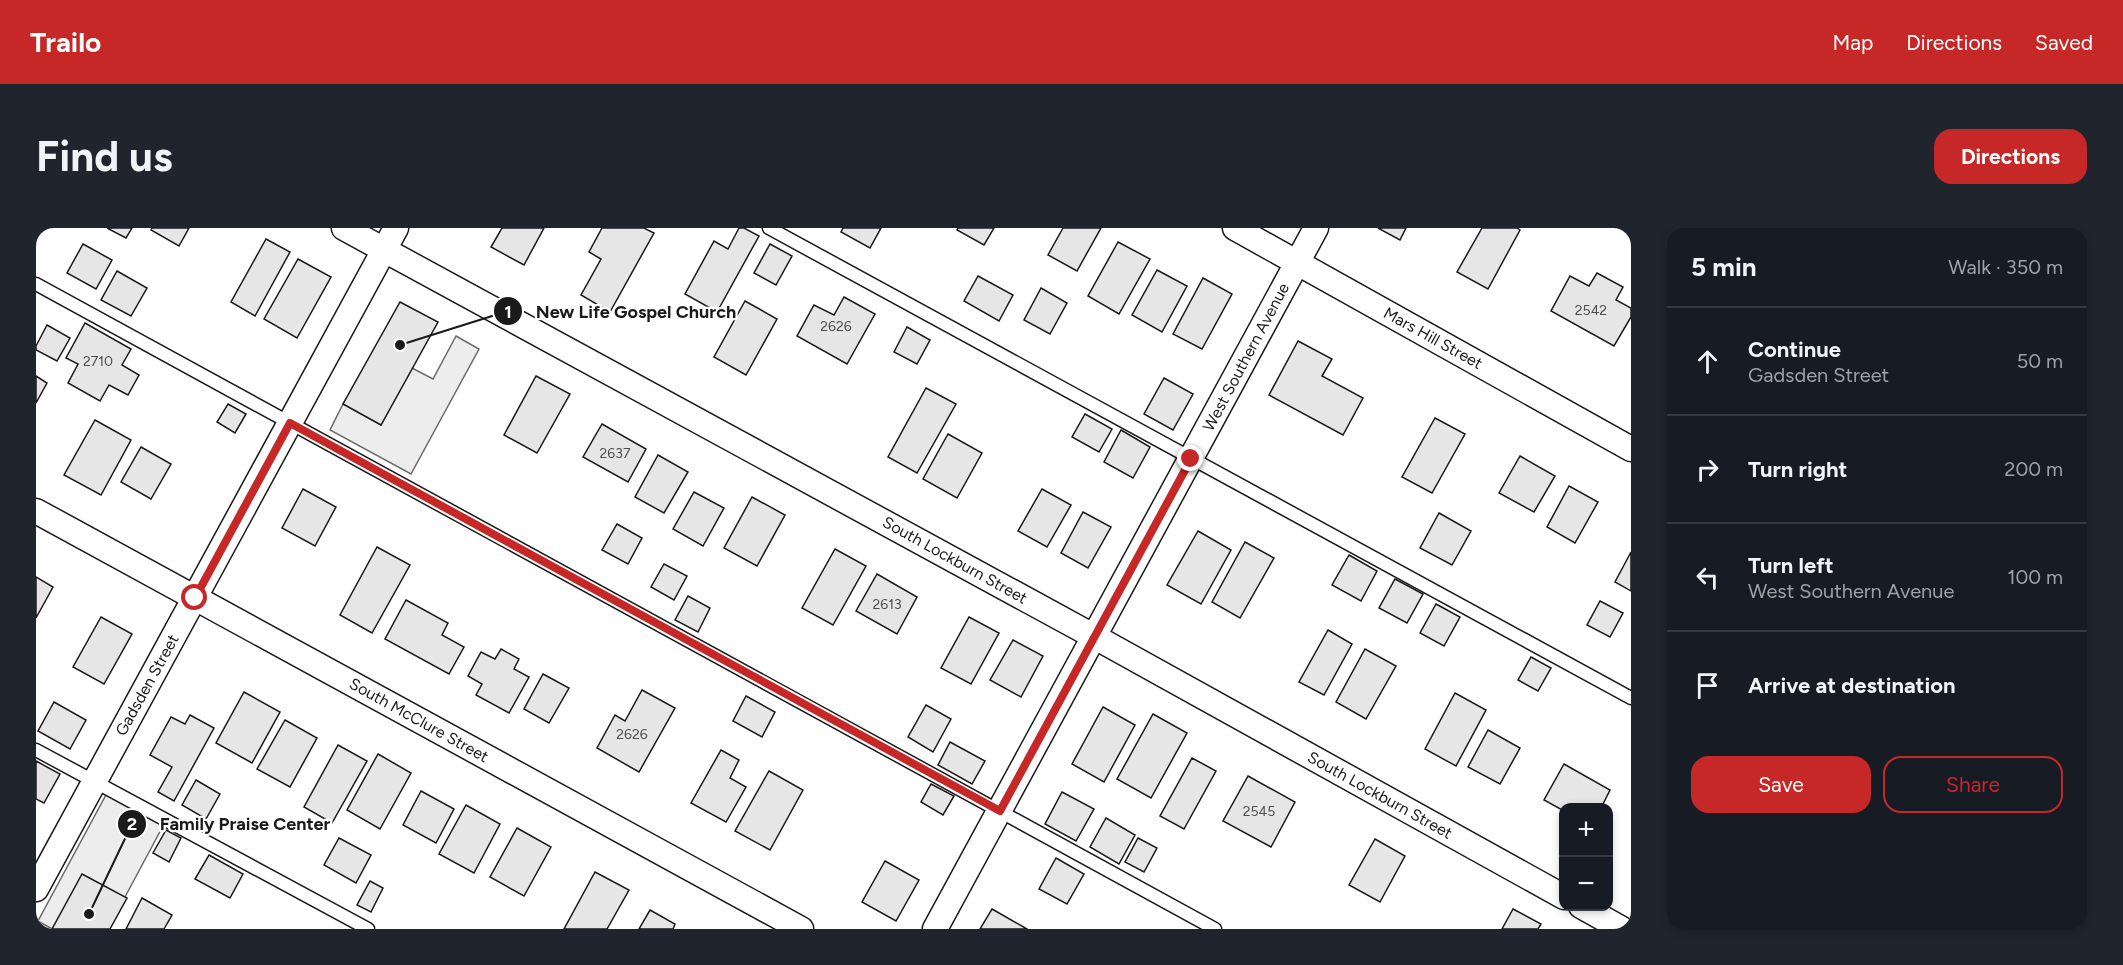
<!DOCTYPE html>
<meta charset="utf-8">
<style>
:root{--surface:#171b24;--page:#20242c;--text:#f1f3f6;--muted:#9ea1a6;--line:#363941;--accent:#c62828}
body{margin:0;font-family:Figtree,sans-serif;background:var(--page);color:var(--text)}
.controls{position:absolute;right:18px;bottom:18px;display:grid;overflow:hidden;border-radius:12px;box-shadow:0 3px 9px #0003}
.controls button{width:54px;height:54px;display:grid;place-items:center;padding:0;border:0;border-bottom:2px solid var(--line);background:var(--surface);color:var(--text);font:30px sans-serif}
.stop{position:absolute;width:18px;height:18px;margin:-14px;border:4px solid #c62828;border-radius:50%;background:#fff}
.stop.end{background:#c62828;border-color:#fff;box-shadow:0 2px 6px #0008}
.list{margin:0;padding:0;list-style:none}
h2{display:flex;justify-content:space-between;align-items:center;height:78px;margin:0;padding:0 24px;font-size:26px}
h2 small{font-size:20px;font-weight:400;color:var(--muted)}
.list li{display:grid;grid-template-columns:39px 1fr auto;gap:18px;align-items:center;box-sizing:border-box;height:108px;padding:0 24px;border-top:2px solid var(--line)}
.list b{display:block;font-size:22px;white-space:nowrap}
.list p{margin:0;font-size:20px;white-space:nowrap;color:var(--muted)}
.list em{font-size:20px;font-style:normal;color:var(--muted)}
.actions{display:flex;gap:12px;padding:18px 24px}
.actions a{flex:1;padding:14px 0;border:2px solid var(--accent);border-radius:18px;text-align:center;font-size:21px;color:var(--accent)}
.actions .main{background:var(--accent);color:#fff}
.icon{flex:none;width:33px;height:33px;fill:none;stroke:currentColor;stroke-width:2;stroke-linecap:round;stroke-linejoin:round}
.map{position:relative;flex:none;width:1595px;height:701px;overflow:hidden;border-radius:18px}
header{display:flex;align-items:center;gap:36px;box-sizing:border-box;height:84px;padding:0 30px;background:var(--accent);color:#fff}
header strong{font-size:28px}
nav{display:flex;gap:33px;margin-inline-start:auto;font-size:21px}
.intro{display:flex;align-items:center;justify-content:space-between;box-sizing:border-box;height:144px;padding:0 36px}
h1{margin:0;font-size:42px}
.button{padding:15px 27px;border-radius:18px;background:var(--accent);color:#fff;font-size:21px;font-weight:700}
main{display:flex;gap:36px;padding:0 36px}
aside{flex:1;background:var(--surface);border-radius:18px;box-shadow:0 3px 9px #0003}
.map>svg:first-child{display:block}
.built{fill:#ededed;stroke:#6a6a6a;stroke-width:1.5}
.building{fill:#e6e6e6;stroke:#1a1a1a;stroke-width:1.5}
.lines{fill:none;stroke-linecap:round;stroke-linejoin:round}
.lane-casing{stroke:#1a1a1a;stroke-width:15}
.street-casing{stroke:#1a1a1a;stroke-width:27}
.lane{stroke:#fff;stroke-width:12}
.street{stroke:#fff;stroke-width:24}
.route{stroke:#c62828;stroke-width:8}
.labels{text-anchor:middle;dominant-baseline:central;stroke-width:4.5;stroke-linejoin:round;paint-order:stroke}
.number-label{font-size:14px;fill:#4d4d4d}
.street-label{font-size:16px;fill:#1a1a1a;stroke:#fff}
.leader{fill:none;stroke:#1a1a1a;stroke-width:2}
.callout-dot{fill:#1a1a1a;stroke:#fff;stroke-width:2}
.mark-label{font-size:18px;text-anchor:middle;font-weight:bold;fill:#fff}
.callout-label{font-size:18px;text-anchor:middle;font-weight:bold;fill:#1a1a1a;stroke:#fff;stroke-width:4.5;stroke-linejoin:round;paint-order:stroke}
</style>
<header>
<strong>Trailo</strong>
<nav><a>Map</a><a>Directions</a><a>Saved</a></nav>
</header>
<div class="intro"><h1>Find us</h1><a class="button">Directions</a></div>
<main>
<div class="map">
<svg width="1595" height="701" viewBox="0 0 1595 701">
<rect width="100%" height="100%" fill="#fff"/>
<g class="built">
<polygon points="420,108 443,121 375,246 294,202 307,176 345,197 376,140 397,151"/>
<polygon points="71,565 128,596 89,669 16,701 2,693"/>
</g>
<g class="building">
<polygon points="71,0 96,0 90,10"/>
<polygon points="116,0 153,0 143,18 115,2"/>
<polygon points="466,0 508,0 488,37 455,19"/>
<polygon points="566,0 608,0 618,5 574,84 545,67 565,31 553,24"/>
<polygon points="703,0 708,0 723,8 681,84 649,66 678,13 692,21"/>
<polygon points="807,0 845,0 834,20 805,4"/>
<polygon points="922,0 958,0 948,17 921,2"/>
<polygon points="1027,0 1065,0 1041,43 1012,27"/>
<polygon points="1342,0 1370,0 1364,12"/>
<polygon points="1446,0 1481,0 1484,2 1452,61 1421,44"/>
<polygon points="230,11 254,24 219,88 195,74"/>
<polygon points="1082,14 1114,31 1083,86 1052,68"/>
<polygon points="47,16 76,32 60,61 31,45"/>
<polygon points="734,16 756,28 740,57 718,45"/>
<polygon points="262,31 295,49 261,110 228,91"/>
<polygon points="1121,42 1151,58 1126,104 1096,87"/>
<polygon points="81,43 111,60 95,88 65,72"/>
<polygon points="1561,45 1587,59 1580,72 1595,80 1595,89 1578,118 1515,83 1534,48 1553,58"/>
<polygon points="942,48 977,67 963,93 928,73"/>
<polygon points="1167,50 1196,66 1166,121 1137,106"/>
<polygon points="1005,60 1031,75 1014,106 988,92"/>
<polygon points="808,69 839,86 811,136 761,108 778,77 798,87"/>
<polygon points="709,73 741,91 710,147 678,129"/>
<polygon points="364,74 402,94 345,197 307,176"/>
<polygon points="49,95 95,121 86,137 103,147 92,167 73,157 64,173 32,155 42,136 30,130"/>
<polygon points="11,97 34,110 21,133 0,122 0,118"/>
<polygon points="871,99 894,112 881,136 858,124"/>
<polygon points="1262,113 1296,131 1286,148 1327,170 1307,207 1233,167"/>
<polygon points="0,148 11,155 0,175"/>
<polygon points="500,148 534,166 501,225 468,207"/>
<polygon points="1128,150 1157,166 1137,202 1108,186"/>
<polygon points="890,160 920,176 881,245 852,229"/>
<polygon points="192,176 210,186 199,205 181,194"/>
<polygon points="1049,186 1076,201 1063,224 1036,209"/>
<polygon points="1399,190 1429,206 1396,265 1366,249"/>
<polygon points="59,192 95,212 65,267 28,247"/>
<polygon points="566,196 610,221 592,254 547,229"/>
<polygon points="1085,202 1114,219 1097,250 1068,234"/>
<polygon points="912,206 946,225 921,270 887,251"/>
<polygon points="105,219 135,236 115,271 85,254"/>
<polygon points="622,227 652,244 628,285 599,269"/>
<polygon points="1484,228 1519,248 1498,284 1463,265"/>
<polygon points="1533,258 1562,274 1539,315 1511,299"/>
<polygon points="267,261 300,279 279,318 246,300"/>
<polygon points="1006,261 1035,277 1011,319 982,303"/>
<polygon points="658,264 688,280 667,318 637,301"/>
<polygon points="716,269 749,287 721,338 688,320"/>
<polygon points="1047,284 1075,299 1052,340 1025,325"/>
<polygon points="1403,285 1435,303 1416,337 1384,320"/>
<polygon points="581,296 606,310 592,336 566,322"/>
<polygon points="1162,303 1195,322 1165,376 1131,357"/>
<polygon points="1209,314 1238,330 1204,390 1176,374"/>
<polygon points="341,319 374,337 336,405 304,387"/>
<polygon points="799,321 830,338 797,397 766,380"/>
<polygon points="1595,324 1595,363 1579,354"/>
<polygon points="1313,327 1341,343 1325,373 1296,357"/>
<polygon points="628,336 651,348 638,372 615,359"/>
<polygon points="841,346 881,369 861,406 820,383"/>
<polygon points="0,349 17,359 0,390"/>
<polygon points="1359,351 1387,366 1371,395 1343,380"/>
<polygon points="652,368 674,380 662,404 639,392"/>
<polygon points="370,372 412,395 406,407 428,419 413,446 349,411"/>
<polygon points="1564,373 1587,385 1574,409 1551,397"/>
<polygon points="1400,376 1424,389 1408,418 1384,405"/>
<polygon points="65,389 96,406 68,456 37,439"/>
<polygon points="933,389 963,405 935,456 905,440"/>
<polygon points="1292,402 1316,416 1288,467 1263,454"/>
<polygon points="977,412 1007,428 985,469 954,452"/>
<polygon points="465,421 483,431 478,441 493,449 473,485 440,467 446,456 432,448 445,424 459,431"/>
<polygon points="1329,421 1360,438 1330,491 1300,474"/>
<polygon points="1495,429 1515,440 1502,463 1482,452"/>
<polygon points="507,446 533,460 513,495 488,481"/>
<polygon points="606,462 639,480 603,544 561,520 579,487 589,493"/>
<polygon points="208,464 244,484 216,535 180,515"/>
<polygon points="1419,465 1450,482 1420,538 1389,521"/>
<polygon points="710,468 739,484 726,509 697,493"/>
<polygon points="18,474 50,492 34,521 2,503"/>
<polygon points="890,477 915,491 897,524 872,509"/>
<polygon points="1067,479 1099,497 1068,554 1036,536"/>
<polygon points="1117,486 1151,505 1115,570 1081,551"/>
<polygon points="154,487 178,500 138,573 122,564 136,539 114,527 135,489 149,496"/>
<polygon points="249,492 281,510 254,559 221,541"/>
<polygon points="1452,502 1484,520 1464,556 1432,539"/>
<polygon points="914,514 949,533 936,556 902,537"/>
<polygon points="302,517 331,533 296,595 268,579"/>
<polygon points="685,522 703,532 694,550 710,559 690,594 655,575"/>
<polygon points="342,526 375,545 344,601 311,582"/>
<polygon points="1156,530 1180,543 1148,601 1124,588"/>
<polygon points="0,533 24,546 8,575 0,571"/>
<polygon points="1528,536 1574,562 1565,580 1528,580 1528,583 1508,572"/>
<polygon points="733,543 767,562 734,622 699,603"/>
<polygon points="1212,548 1259,574 1235,619 1187,593"/>
<polygon points="160,552 184,566 170,591 146,577"/>
<polygon points="895,556 918,568 907,587 885,574"/>
<polygon points="385,563 418,581 400,615 367,597"/>
<polygon points="1026,564 1058,581 1040,613 1009,596"/>
<polygon points="430,577 464,596 438,645 403,626"/>
<polygon points="1070,590 1099,607 1083,636 1054,619"/>
<polygon points="481,600 515,619 488,668 454,649"/>
<polygon points="130,602 145,610 133,634 117,625"/>
<polygon points="303,610 335,627 320,655 288,637"/>
<polygon points="1102,610 1121,620 1108,644 1089,634"/>
<polygon points="1339,611 1369,628 1344,674 1313,657"/>
<polygon points="173,627 207,646 194,670 159,651"/>
<polygon points="1020,630 1048,646 1031,676 1003,661"/>
<polygon points="849,633 883,652 860,693 826,674"/>
<polygon points="559,644 593,662 571,701 528,701"/>
<polygon points="46,646 91,670 74,701 16,701"/>
<polygon points="334,653 347,660 335,684 321,677"/>
<polygon points="106,670 136,687 128,701 90,701"/>
<polygon points="956,681 991,701 944,701"/>
<polygon points="1477,681 1505,696 1502,701 1466,701"/>
<polygon points="614,682 639,696 637,701 603,701"/>
</g>
<g class="lines">
<g class="lane-casing">
<g id="lane">
<polyline points="733,0 1595,470"/>
<polyline points="0,56 1179,701"/>
<polyline points="0,522 332,701"/>
</g>
</g>
<g class="street-casing">
<g id="street">
<polyline points="308,0 1059,409 1528,669"/>
<polyline points="1199,0 1595,221"/>
<polyline points="0,283 765,701"/>
<polyline points="0,661 360,0"/>
<polyline points="1545,678 1586,701"/>
<polyline points="899,701 1280,0"/>
</g>
</g>
<use href="#lane" class="lane"/>
<use href="#street" class="street"/>
</g>
<g class="lines">
<polyline class="route" points="159,370 254,195 964,583 1155,231"/>
</g>
<g class="labels">
<g class="number-label">
<text x="1555" y="82">2542</text>
<text x="800" y="98">2626</text>
<text x="62" y="133">2710</text>
<text x="579" y="225">2637</text>
<text x="851" y="376">2613</text>
<text x="596" y="506">2626</text>
<text x="1223" y="583">2545</text>
</g>
<g class="street-label">
<text transform="translate(1397 110) rotate(29)">Mars Hill Street</text>
<text transform="translate(1210 129) rotate(-62)">West Southern Avenue</text>
<text transform="translate(919 332) rotate(29)">South Lockburn Street</text>
<text transform="translate(111 457) rotate(-61)">Gadsden Street</text>
<text transform="translate(383 492) rotate(29)">South McClure Street</text>
<text transform="translate(1344 567) rotate(29)">South Lockburn Street</text>
</g>
</g>
<path class="leader" d="M364 117L472 83M53 686L96 596"/>
<g class="callout-dot">
<circle cx="364" cy="117" r="6"/>
<circle cx="53" cy="686" r="6"/>
<circle cx="472" cy="83" r="15"/>
<circle cx="96" cy="596" r="15"/>
</g>
<g class="mark-label">
<text x="472" y="90">1</text>
<text x="96" y="602">2</text>
</g>
<g class="callout-label">
<text x="600" y="90">New Life Gospel Church</text>
<text x="209" y="602">Family Praise Center</text>
</g>
</svg>
<div class="controls">
<button>+</button>
<button>−</button>
</div>
<div class="stop" style="left:159px;top:370px"></div>
<div class="stop end" style="left:1155px;top:231px"></div>
</div>
<aside>
<h2>5 min<small>Walk · 350 m</small></h2>
<ul class="list">
<li><svg class="icon" aria-label="ahead" viewBox="0 0 24 24"><path d="M12 20V5M6 11l6-6 6 6"/></svg><div><b>Continue</b><p>Gadsden Street</p></div><em>50 m</em></li>
<li><svg class="icon" aria-label="right" viewBox="0 0 24 24"><path d="M7 20v-9h11M14 6l5 5-5 5"/></svg><div><b>Turn right</b></div><em>200 m</em></li>
<li><svg class="icon" aria-label="left" viewBox="0 0 24 24"><path d="M17 20v-9H6M10 6l-5 5 5 5"/></svg><div><b>Turn left</b><p>West Southern Avenue</p></div><em>100 m</em></li>
<li><svg class="icon" aria-label="arrive" viewBox="0 0 24 24"><path d="M6 21V4h12l-3 4 3 4H6"/></svg><div><b>Arrive at destination</b></div></li>
</ul>
<div class="actions"><a class="main">Save</a><a>Share</a></div>
</aside>
</main>
